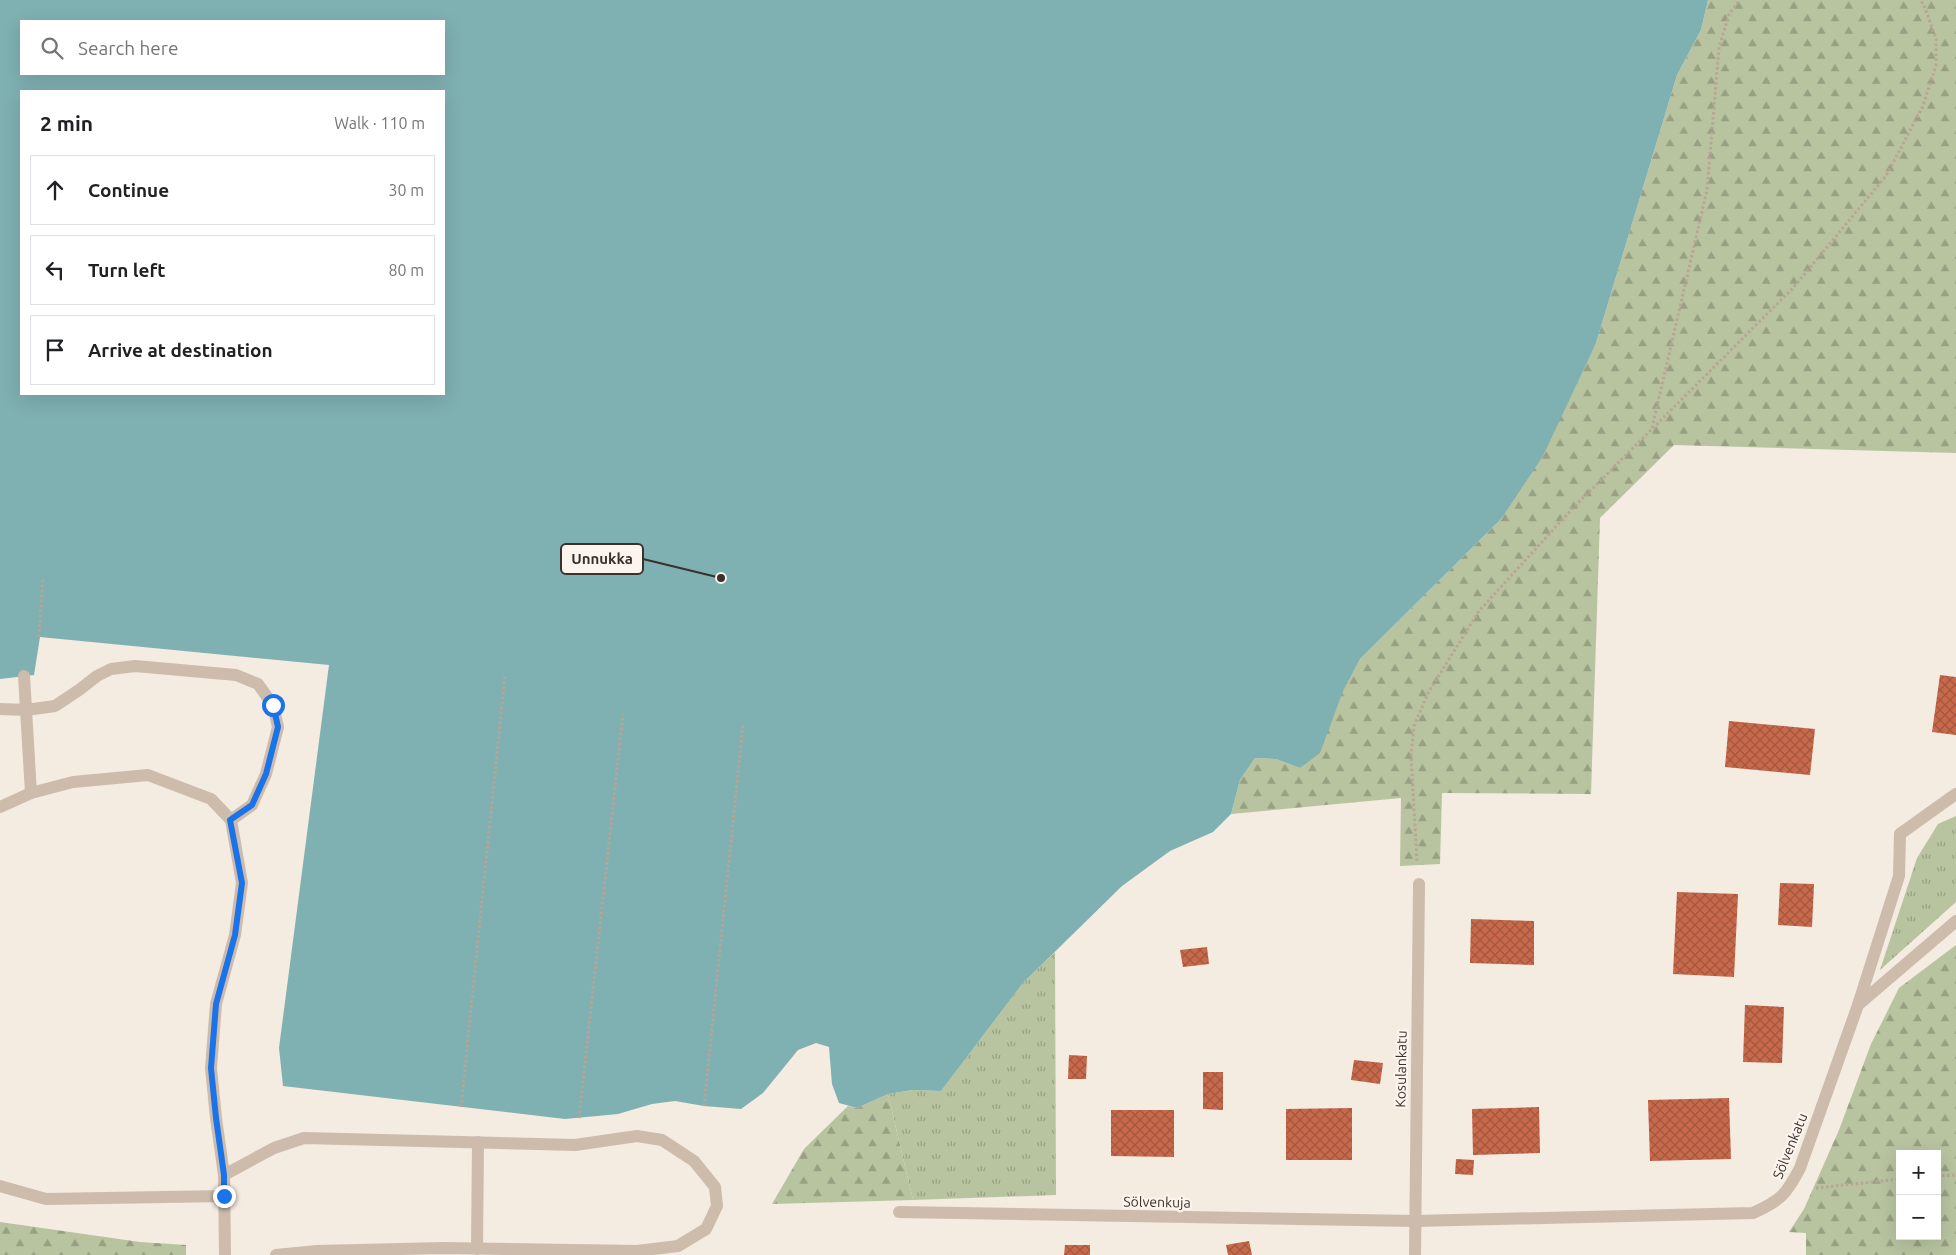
<!DOCTYPE html>
<meta charset="utf-8">
<style>
:root{--surface:#fff;--page:#f6f6f6;--text:#202124;--muted:#757577;--line:#e0e0e0}
body{margin:0;font-family:Ubuntu,sans-serif;background:var(--page);color:var(--text)}
.controls{position:absolute;right:15px;bottom:15px;display:grid;overflow:hidden;border-radius:0px;box-shadow:0 5px 20px #0002}
.controls button{width:45px;height:45px;display:grid;place-items:center;padding:0;border:0;border-bottom:1px solid var(--line);background:var(--surface);color:var(--text);font:25px sans-serif}
.stop{position:absolute;width:15px;height:15px;margin:-11px;border:4px solid #1a73e8;border-radius:50%;background:#fff}
.stop.end{background:#1a73e8;border-color:#fff;box-shadow:0 1px 5px #0008}
.list{margin:0;padding:0;list-style:none}
h2{display:flex;justify-content:space-between;align-items:center;height:65px;margin:0;padding:0 20px;font-size:21px}
h2 small{font-size:16px;font-weight:400;color:var(--muted)}
.list li{display:grid;grid-template-columns:32px 1fr auto;gap:15px;align-items:center;box-sizing:border-box;height:70px;margin:0 10px 10px;padding:0 10px;border:1px solid var(--line);border-radius:0px}
.list b{display:block;font-size:19px;white-space:nowrap}
.list em{font-size:16px;font-style:normal;color:var(--muted)}
.icon{flex:none;width:28px;height:28px;fill:none;stroke:currentColor;stroke-width:2;stroke-linecap:round;stroke-linejoin:round}
.map{position:relative;flex:none;width:1956px;height:1255px;overflow:hidden}
.search{position:absolute;background:var(--surface);box-shadow:0 5px 20px #0002;left:20px;top:20px;width:425px;height:55px;display:flex;align-items:center;gap:12px;box-sizing:border-box;padding:0 18px;border-radius:0px;color:var(--muted);font-size:19px}
.panel{position:absolute;background:var(--surface);box-shadow:0 5px 20px #0002;left:20px;top:90px;width:425px;height:305px;border-radius:0px}
.map>svg:first-child{display:block}
.grass{fill:url(#grass-tufts)}
.forest{fill:url(#forest-firs);fill-rule:evenodd}
.water{fill:#7fb0b2;fill-rule:evenodd}
.building{fill:url(#building-cross-hatch)}
.lines{fill:none;stroke-linecap:round;stroke-linejoin:round}
.path{stroke:#b9a596;stroke-width:3;stroke-dasharray:2.5 2.5;stroke-linecap:butt}
.service{stroke:#cdbbac;stroke-width:12}
.minor{stroke:#cdbbac;stroke-width:12}
.route{stroke:#1a73e8;stroke-width:6}
.labels{text-anchor:middle;dominant-baseline:central;stroke-width:4.5;stroke-linejoin:round;paint-order:stroke}
.street-label{font-size:14px;fill:#3b302b;stroke:#fbf5ee}
.leader{fill:none;stroke:#3b302b;stroke-width:2}
.callout-dot{fill:#3b302b;stroke:#fbf5ee;stroke-width:2}
.callout{fill:#fbf5ee;stroke:#3b302b;stroke-width:2}
.callout-label{font-size:15px;text-anchor:middle;font-weight:bold;fill:#3b302b}
</style>
<div class="map">
<svg width="1956" height="1255" viewBox="0 0 1956 1255">
<defs>
<pattern id="grass-tufts" width="24" height="20" patternUnits="userSpaceOnUse" patternTransform="scale(1.25)"><rect width="24" height="20" fill="#b8c4a0"/><path d="M3 7l-1-3M5 7V3M7 7l1-3M15 17l-1-3M17 17v-4M19 17l1-3" fill="none" stroke="#97a083"/></pattern>
<pattern id="forest-firs" width="22" height="20" patternUnits="userSpaceOnUse" patternTransform="scale(1.25)"><rect width="22" height="20" fill="#b8c4a0"/><path d="M5 1l3.5 6h-7zM16 11l3.5 6h-7z" fill="#97a083"/></pattern>
<pattern id="building-cross-hatch" width="8" height="8" patternUnits="userSpaceOnUse" patternTransform="scale(1.25)"><rect width="8" height="8" fill="#c8694b"/><path d="M0 0l8 8M0 8l8-8" fill="none" stroke="#a4573f"/></pattern>
</defs>
<rect width="100%" height="100%" fill="#f4ebe1"/>
<g class="grass">
<polygon points="1956,816 1956,902 1880,970 1917,858 1938,824"/>
<polygon points="1055,952 1056,1195 913,1200 888,1094 912,1090 941,1091 1023,983"/>
</g>
<g class="forest">
<polygon points="1708,0 1956,0 1956,453 1674,445 1600,518 1591,794 1442,793 1440,864 1400,866 1401,798 1231,814 1240,780 1255,758 1276,759 1300,768 1360,659 1501,519 1596,343 1677,75 1701,30"/>
<path d="M1956 945V1255H1806V1233L1789 1232 1804 1209 1839 1130 1871 1044 1899 988ZM1900 1154H1937V1236H1900Z"/>
<polygon points="888,1094 913,1200 772,1204 804,1149 848,1106 857,1108"/>
<polygon points="0,1222 140,1242 186,1245 186,1255 0,1255"/>
</g>
<path class="water" d="M0 0H1708L1701 30 1677 75 1596 343 1543 456 1501 519 1360 659 1343 691 1320 753 1300 768 1276 759 1255 758 1240 780 1231 814 1213 832 1170 851 1122 886 1023 983 941 1091 912 1090 888 1094 857 1108 839 1103 832 1084 829 1047 816 1043 798 1050 763 1093 741 1109 704 1106 675 1101 652 1104 618 1114 565 1119 283 1086 279 1048 329 665 40 637 34 675 0 679ZM21 21H444V74H21ZM21 91H444V394H21Z"/>
<g class="building">
<polygon points="1940,675 1956,677 1956,735 1932,732"/>
<polygon points="1729,721 1815,729 1810,775 1725,767"/>
<polygon points="1780,883 1814,884 1812,927 1778,925"/>
<polygon points="1677,892 1738,894 1734,977 1673,974"/>
<polygon points="1471,919 1534,921 1534,965 1470,963"/>
<polygon points="1207,947 1209,964 1183,967 1180,950"/>
<polygon points="1745,1005 1784,1007 1782,1063 1743,1062"/>
<polygon points="1069,1055 1087,1056 1086,1079 1068,1079"/>
<polygon points="1354,1060 1383,1063 1380,1084 1351,1080"/>
<polygon points="1203,1072 1223,1072 1223,1110 1203,1109"/>
<polygon points="1729,1098 1731,1159 1650,1161 1648,1100"/>
<polygon points="1539,1107 1540,1153 1473,1155 1472,1109"/>
<polygon points="1352,1108 1352,1160 1286,1160 1286,1109"/>
<polygon points="1111,1110 1174,1110 1174,1157 1111,1156"/>
<polygon points="1456,1159 1474,1160 1473,1175 1455,1174"/>
<polygon points="1249,1241 1252,1255 1228,1255 1226,1245"/>
<polygon points="1065,1245 1090,1245 1090,1255 1064,1255"/>
</g>
<g class="lines">
<g class="path">
<polyline points="1652,428 1707,190 1719,48 1729,14 1740,0"/>
<polyline points="39,637 43,578"/>
<polyline points="1417,861 1411,756 1414,726 1428,693 1479,611 1572,509 1793,288 1886,176 1923,106 1936,66 1936,39 1924,5 1920,0"/>
<polyline points="704,1106 743,724"/>
<polyline points="461,1107 505,675"/>
<polyline points="579,1118 623,714"/>
<polyline points="1937,1176 1956,1175"/>
<polyline points="1816,1188 1900,1179"/>
</g>
<g class="service">
<polyline points="24,676 31,793"/>
<polyline points="0,709 26,710 55,706 79,690 97,676 111,669 135,666 236,675 258,684 273,705 278,727 266,774 252,805 231,820"/>
<polyline points="0,807 31,793 73,782 148,775 211,799 231,820 242,883 235,935 216,1004 211,1068 216,1118 224,1175 225,1255"/>
<polyline points="1900,834 1956,794"/>
<polyline points="1858,1005 1956,921"/>
<polyline points="224,1175 274,1148 304,1138 575,1145 637,1136 662,1140 694,1161 715,1187 717,1206 706,1229 678,1246 637,1251 443,1248 317,1251 276,1255"/>
<polyline points="0,1186 46,1199 225,1196"/>
<polyline points="477,1249 478,1142"/>
</g>
<g class="minor">
<path d="M899 1212 1415 1221 1753 1213C1781 1200 1786 1195 1800 1168L1858 1005 1899 876 1900 834"/>
<polyline points="1415,1255 1419,884"/>
</g>
</g>
<g class="lines">
<polyline class="route" points="224,1196 224,1175 216,1118 211,1068 216,1004 235,935 242,883 230,820 252,805 266,774 278,727 273,705"/>
</g>
<g class="labels">
<g class="street-label">
<text transform="translate(1401 1069) rotate(-89)">Kosulankatu</text>
<text transform="translate(1790 1146) rotate(-68)">Sölvenkatu</text>
<text transform="translate(1157 1202) rotate(1)">Sölvenkuja</text>
</g>
</g>
<path class="leader" d="M721 578L643 559"/>
<circle class="callout-dot" cx="721" cy="578" r="5"/>
<rect class="callout" x="561" y="544" width="82" height="30" rx="5"/>
<g class="callout-label">
<text x="602" y="564">Unnukka</text>
</g>
</svg>
<div class="controls">
<button>+</button>
<button>−</button>
</div>
<div class="stop" style="left:273px;top:705px"></div>
<div class="stop end" style="left:224px;top:1196px"></div>
<div class="search"><svg class="icon" aria-label="search" viewBox="0 0 24 24"><circle cx="10" cy="10" r="6"/><path d="M15 15l6 6"/></svg>Search here</div>
<section class="panel">
<h2>2 min<small>Walk · 110 m</small></h2>
<ul class="list">
<li><svg class="icon" aria-label="ahead" viewBox="0 0 24 24"><path d="M12 20V5M6 11l6-6 6 6"/></svg><div><b>Continue</b></div><em>30 m</em></li>
<li><svg class="icon" aria-label="left" viewBox="0 0 24 24"><path d="M17 20v-9H6M10 6l-5 5 5 5"/></svg><div><b>Turn left</b></div><em>80 m</em></li>
<li><svg class="icon" aria-label="arrive" viewBox="0 0 24 24"><path d="M6 21V4h12l-3 4 3 4H6"/></svg><div><b>Arrive at destination</b></div></li>
</ul>
</section>
</div>
